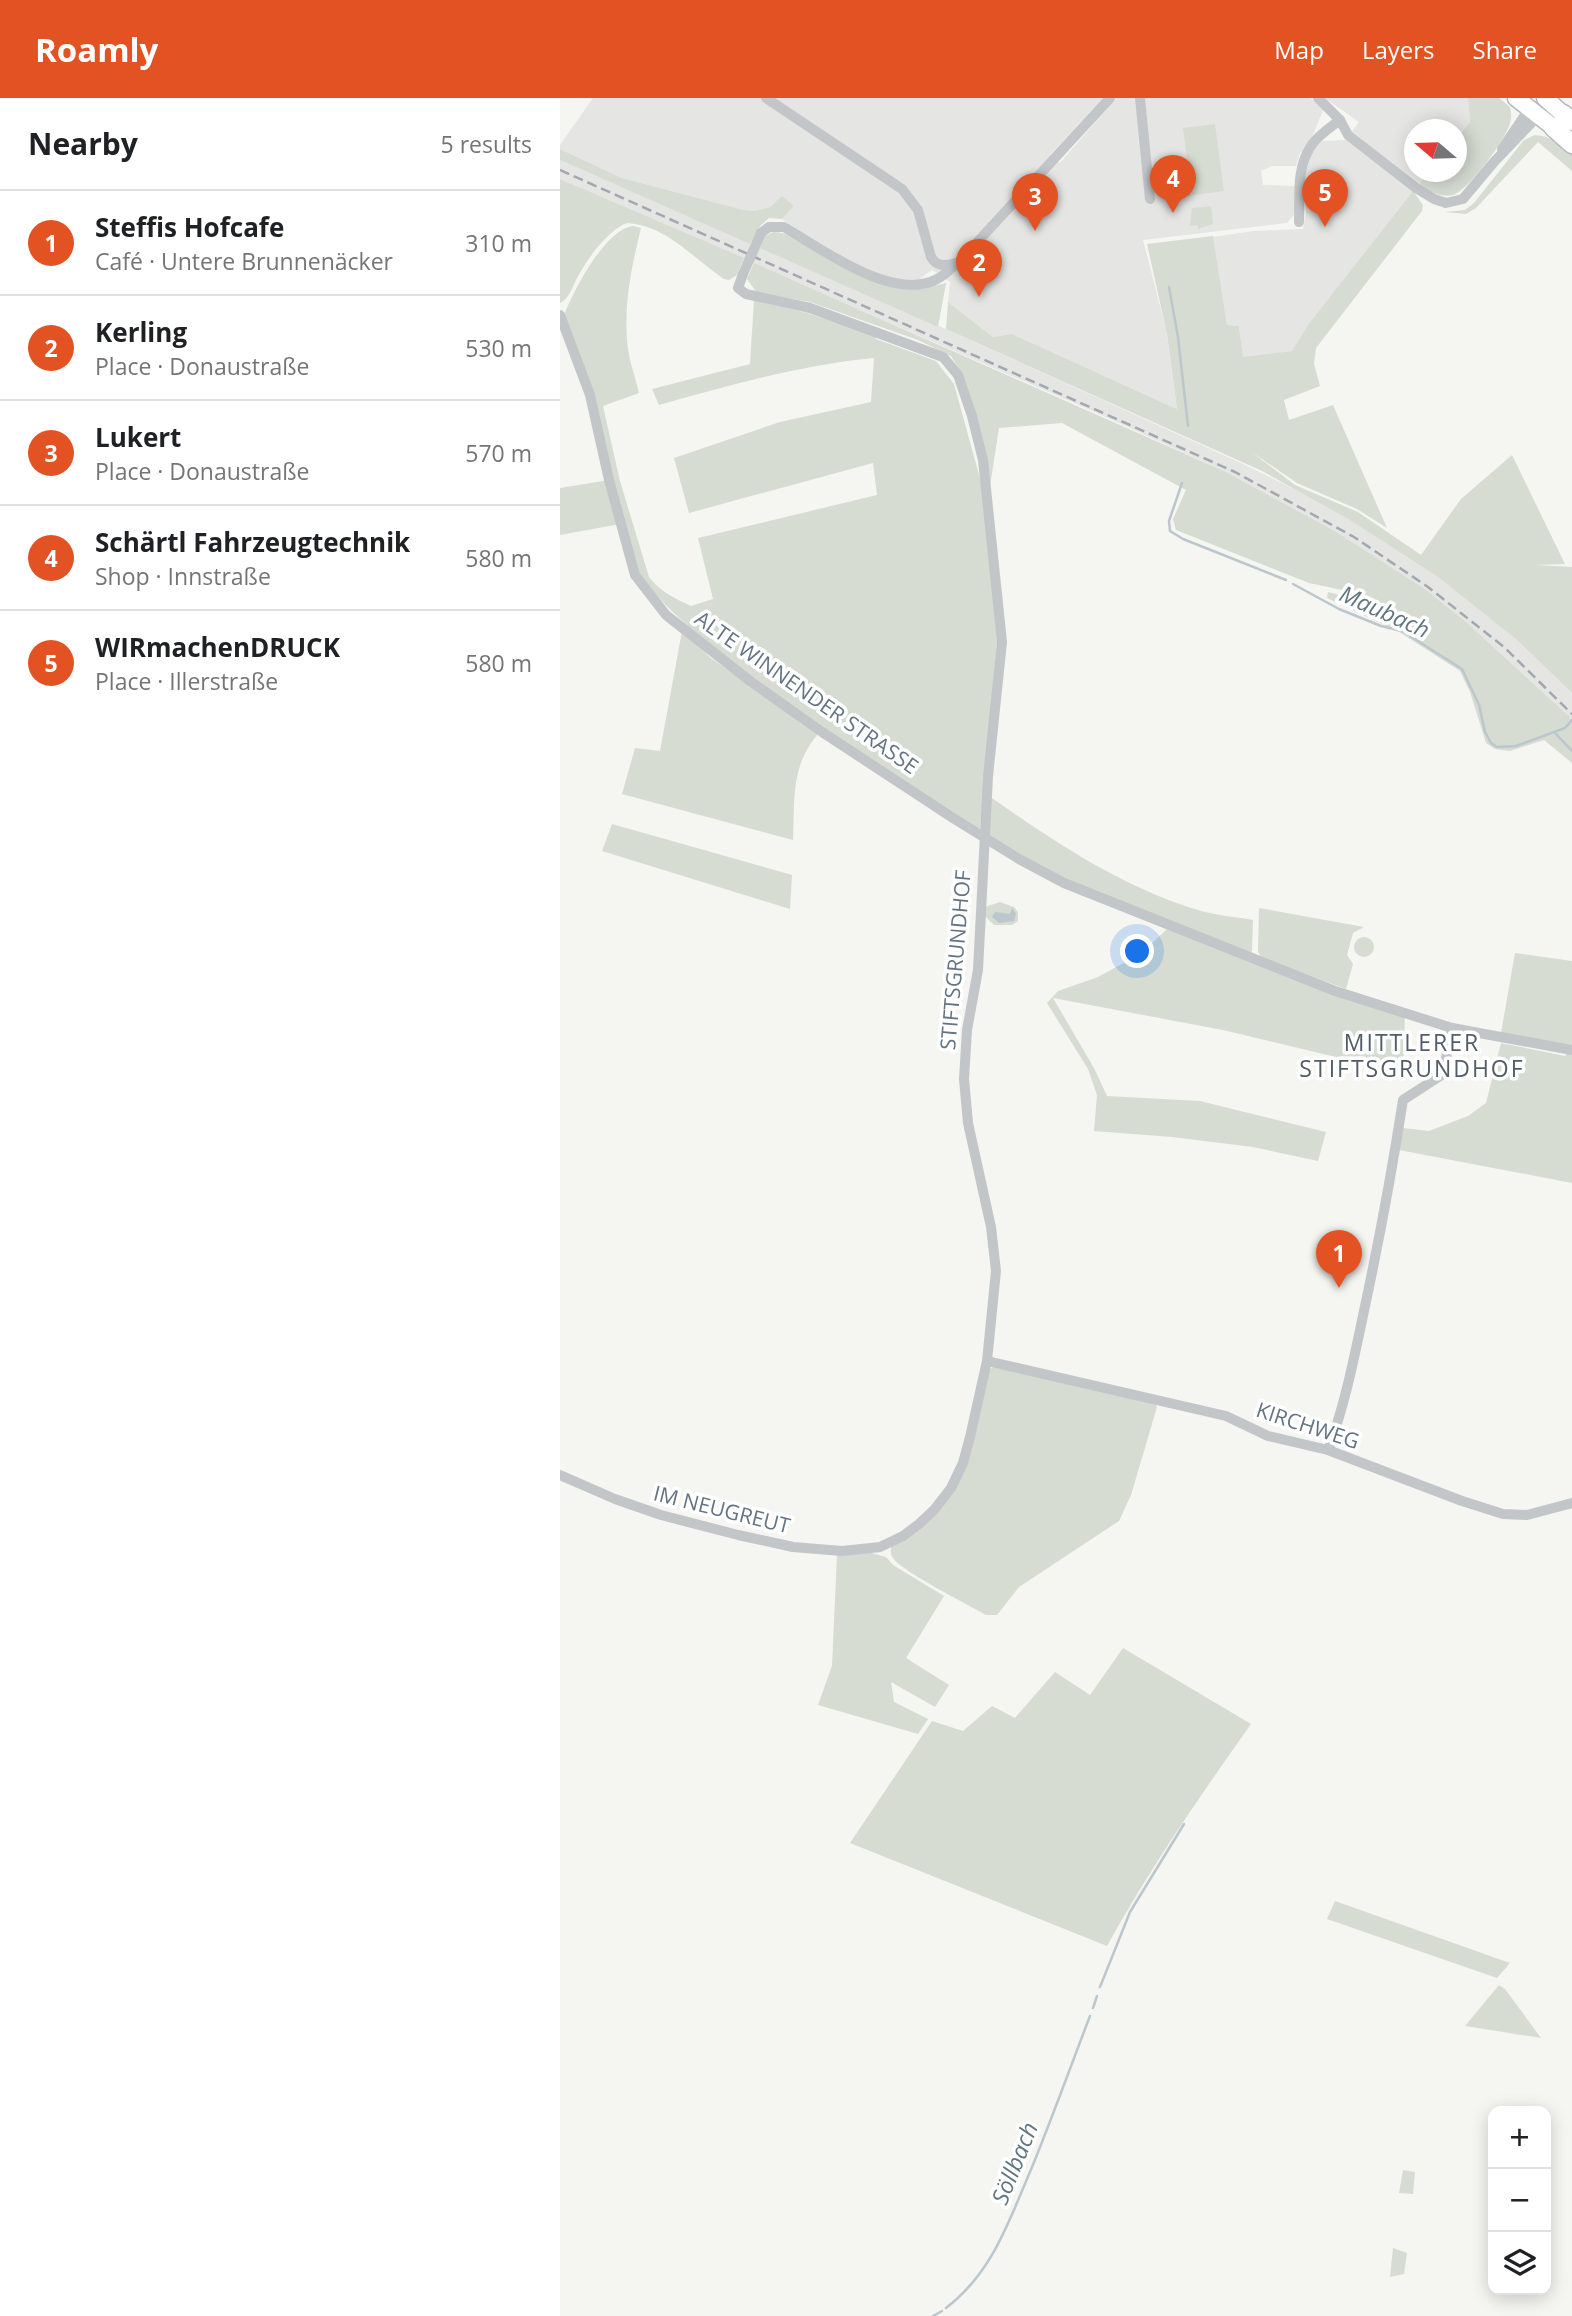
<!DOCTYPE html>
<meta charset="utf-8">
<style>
:root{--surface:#fff;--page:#f6f6f6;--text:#202124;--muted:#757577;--line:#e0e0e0;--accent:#e35223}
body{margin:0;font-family:"Open Sans",sans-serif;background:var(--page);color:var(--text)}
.controls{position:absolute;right:21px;bottom:21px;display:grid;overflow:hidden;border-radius:14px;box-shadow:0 4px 18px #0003}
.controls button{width:63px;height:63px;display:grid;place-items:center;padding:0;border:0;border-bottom:2px solid var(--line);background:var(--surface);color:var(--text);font:35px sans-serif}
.compass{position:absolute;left:844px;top:21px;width:63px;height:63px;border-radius:50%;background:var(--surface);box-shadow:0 4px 18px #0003;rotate:289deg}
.you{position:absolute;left:578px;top:854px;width:24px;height:24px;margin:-18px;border:5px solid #fff;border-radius:50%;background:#1a73e8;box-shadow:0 0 0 10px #1a73e833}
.badge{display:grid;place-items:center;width:46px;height:46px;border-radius:50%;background:var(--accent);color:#fff;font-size:23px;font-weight:700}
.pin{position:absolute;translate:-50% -58px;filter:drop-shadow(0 2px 4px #0008)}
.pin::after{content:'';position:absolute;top:37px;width:24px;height:21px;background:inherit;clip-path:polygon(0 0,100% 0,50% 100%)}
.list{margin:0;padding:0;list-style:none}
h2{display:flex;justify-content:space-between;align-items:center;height:91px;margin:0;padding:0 28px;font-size:30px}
h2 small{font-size:23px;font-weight:400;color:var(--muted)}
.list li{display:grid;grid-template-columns:46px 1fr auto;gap:21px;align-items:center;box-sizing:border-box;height:105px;padding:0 28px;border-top:2px solid var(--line)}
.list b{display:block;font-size:26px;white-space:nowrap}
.list p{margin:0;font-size:23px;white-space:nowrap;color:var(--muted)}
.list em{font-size:23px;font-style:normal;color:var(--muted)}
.icon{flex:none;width:38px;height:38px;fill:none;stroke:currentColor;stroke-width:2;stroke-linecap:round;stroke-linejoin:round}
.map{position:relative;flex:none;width:1012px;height:2218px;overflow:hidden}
header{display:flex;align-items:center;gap:42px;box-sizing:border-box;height:98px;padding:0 35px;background:var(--accent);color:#fff}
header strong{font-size:33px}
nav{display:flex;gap:38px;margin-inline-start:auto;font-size:24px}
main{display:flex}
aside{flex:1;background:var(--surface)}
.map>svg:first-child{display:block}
.built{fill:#e5e6e4}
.green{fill:#d6dcd2}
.water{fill:#bbc7cc}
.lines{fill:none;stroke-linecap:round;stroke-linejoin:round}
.stream{stroke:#bbc7cc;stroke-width:2.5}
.primary-casing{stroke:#b5b9bd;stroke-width:19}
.highway-casing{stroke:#b5b8bb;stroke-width:21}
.street{stroke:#c2c6c9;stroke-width:10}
.primary{stroke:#fff;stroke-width:16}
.highway{stroke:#fff;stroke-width:18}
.rail{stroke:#a3a8ae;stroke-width:2.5;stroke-dasharray:10 5;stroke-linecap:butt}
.street-bridge{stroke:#c2c6c9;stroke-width:10}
.labels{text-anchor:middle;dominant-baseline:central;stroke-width:7;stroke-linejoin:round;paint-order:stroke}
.street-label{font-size:21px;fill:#647482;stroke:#fff}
.water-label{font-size:23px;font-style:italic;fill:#5f777f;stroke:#fff}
.neighbourhood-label{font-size:23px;letter-spacing:2px;fill:#525d67;stroke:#fff}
</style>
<header>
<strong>Roamly</strong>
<nav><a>Map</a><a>Layers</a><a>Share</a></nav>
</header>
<main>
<aside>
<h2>Nearby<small>5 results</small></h2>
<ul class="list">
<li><span class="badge">1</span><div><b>Steffis Hofcafe</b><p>Café · Untere Brunnenäcker</p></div><em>310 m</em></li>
<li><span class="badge">2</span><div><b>Kerling</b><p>Place · Donaustraße</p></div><em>530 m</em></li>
<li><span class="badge">3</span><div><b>Lukert</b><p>Place · Donaustraße</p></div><em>570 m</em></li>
<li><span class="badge">4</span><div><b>Schärtl Fahrzeugtechnik</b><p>Shop · Innstraße</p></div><em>580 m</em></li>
<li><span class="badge">5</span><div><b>WIRmachenDRUCK</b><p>Place · Illerstraße</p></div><em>580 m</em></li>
</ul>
</aside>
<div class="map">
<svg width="1012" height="2218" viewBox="0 0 1012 2218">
<rect width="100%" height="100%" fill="#f5f5f1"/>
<g class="built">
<polygon points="33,0 543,0 490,57 500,65 556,0 575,0 588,34 585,0 750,0 764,10 752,39 739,57 736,68 712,68 701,73 703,87 737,88 738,112 727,125 583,142 606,231 617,311 452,236 433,239 388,204 390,184 372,172 358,182 340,181 313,175 268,152 222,121 234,108 222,99 210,109 195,113 184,112 62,80 0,51 0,47"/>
<polygon points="765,0 908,0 910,24 897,40 897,32 855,32 855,74 869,74 858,87 792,33 799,24"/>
<polygon points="786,42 853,93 749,227 733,253 683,260 679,228 667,227 653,139 693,133 743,131 746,115 744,78 746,68 753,53 762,43"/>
<polygon points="0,62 386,231 679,364 740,394 788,421 878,479 957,542 1012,595 1012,621 905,523 865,491 775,433 666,374 539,316 0,81"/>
</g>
<g class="green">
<path d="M908 0H939L950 9C951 15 952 20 950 25 946 41 909 92 893 97 882 100 868 93 858 87L869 74H897V40L910 24Z"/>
<polygon points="655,26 664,93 613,100 611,75 627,62 623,30"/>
<path d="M975 37C990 38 1000 45 1012 55V73L978 44 916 110 906 116 885 114 905 112 914 105 964 42Z"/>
<polygon points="0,51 62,80 184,112 195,113 210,109 222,98 234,108 222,121 209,120 200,128 190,146 0,62"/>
<path d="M0 81 184 160 177 177 169 182 164 181C134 161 106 127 67 125 49 132 31 156 21 173 14 183 11 200 0 205Z"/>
<polygon points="853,93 863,107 862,113 756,250 754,266 760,288 724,302 729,322 773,307 827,430 797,411 737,385 690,353 735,387 798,414 861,457 901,401 952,357 1005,466 975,467 1012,469 1012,595 957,542 878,479 788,421 702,373 386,231 388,204 433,239 452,236 617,311 607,236 587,146 653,138 667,227 679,228 683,259 732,253 748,227"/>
<polygon points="651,108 653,126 638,131 638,127 630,128 632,110"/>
<path d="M73 128 81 130C72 167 64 204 67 242 68 260 75 278 79 295L43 308 60 383 89 479C101 494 114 500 131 508L153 501 138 440 317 397 313 365 129 415 114 360 220 324 311 304 314 260C241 267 170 287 99 307L92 291 190 266 194 202 247 215 315 237 316 241 376 263 394 286 424 395 437 543 420 730 416 731C370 700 323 670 277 639 205 592 133 543 78 476L3 220C12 195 45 131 73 128Z"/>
<path d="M213 134C230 134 242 144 257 153 297 178 337 199 386 185L378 229 200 150 204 139Z"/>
<polygon points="194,165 666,374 775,433 865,491 905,523 1012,621 1012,665 984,642 950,653 935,651 926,645 910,594 900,573 841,535 767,500 768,494 781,497 782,492 749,485 616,432 613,421 626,392 502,325 439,330 430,388 399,271 391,258 358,242 250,204 197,195 187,181"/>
<polygon points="49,382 60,426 0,437 0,390"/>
<path d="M122 533 151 560 258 636C230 669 235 701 233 742L62 696 75 650 100 653Z"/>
<path d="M429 698C496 745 566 792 645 814 661 818 677 819 693 822L692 853 690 855 512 786 431 740 429 736Z"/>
<polygon points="52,726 232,777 230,811 42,753"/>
<polygon points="440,804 454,809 458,814 458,823 452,827 434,827 425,818 425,809"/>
<polygon points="699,810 804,829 793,835 787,857 793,866 786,891 702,860 698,854"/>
<polygon points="608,830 845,918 843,975 663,932 493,900 534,970 547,998 640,1003 766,1034 758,1063 693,1049 612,1039 534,1033 537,997 528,971 487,905 498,893 538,879 582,855"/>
<circle cx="804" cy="849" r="10"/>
<polygon points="955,855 1012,863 1012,948 941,935"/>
<polygon points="941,945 1005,958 1008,954 1012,955 1012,1085 839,1052 843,1030 869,1033 908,1018 926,1005"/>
<path d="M433 1269 595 1306 597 1309 571 1397 559 1423 459 1489 437 1517H426C409 1507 341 1473 333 1460 330 1456 331 1454 331 1449L363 1426 394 1390 428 1273Z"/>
<polygon points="308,1454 326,1459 333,1467 384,1498 346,1560 389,1587 375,1609 331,1584 334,1604 368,1621 358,1636 258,1607 272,1568 277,1457"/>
<path d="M563 1550 691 1626C640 1698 590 1770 547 1848L290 1745 372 1623 403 1633 432 1608 455 1620 495 1574 530 1597Z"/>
<polygon points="775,1803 950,1865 937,1880 767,1821"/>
<polygon points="939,1887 945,1891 981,1940 905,1928"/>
<polygon points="843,2072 855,2074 853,2096 839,2095"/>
<polygon points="833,2150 847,2155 844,2176 830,2179"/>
</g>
<polygon class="water" points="452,810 456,816 454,823 439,825 432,819 435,814 450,816"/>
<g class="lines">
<g class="stream">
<polyline points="609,189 618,239 628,328"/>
<polyline points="622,385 609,423 610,433 623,441 726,482"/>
<polyline points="733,486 779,511 821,528 842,533 902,571 919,607 925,634 931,645 937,649 956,648 1005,630 1012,622"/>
<polyline points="995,635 1012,653"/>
<polyline points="540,1889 570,1814 624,1726"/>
<polyline points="533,1910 537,1898"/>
<path d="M386 2210C432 2175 448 2125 470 2074 491 2023 510 1970 530 1918"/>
<polyline points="373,2218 382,2213"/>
</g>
<g class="primary-casing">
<g id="primary">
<polyline points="956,0 993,29"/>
<polyline points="985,0 1003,16"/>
</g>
</g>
<g class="highway-casing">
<g id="highway">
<polyline points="1003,16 1012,23"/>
<polyline points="993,29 1012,46"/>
</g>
</g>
<g class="street">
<path d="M206 0 342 91 358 112 371 159C378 171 388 167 399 164L550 0"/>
<polyline points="580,0 590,101"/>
<polyline points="758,0 780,22 788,37 856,90 874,101 886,105 903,101 934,64 978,18"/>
<polyline points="942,51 969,11"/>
<path d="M739 124C740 98 736 70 751 48 758 37 771 29 780 22"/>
<path d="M201 135 209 129H224C262 151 328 201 373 183 381 180 389 173 395 167"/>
<polyline points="0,217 30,297 49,382 75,477 106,517 190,583 262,634 393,720 459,761 504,785 775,893 892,930 1012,952"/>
<polyline points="427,1263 666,1318 708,1338 768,1352 902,1403 943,1416 967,1417 1012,1405"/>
<path d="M768 1352C785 1307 794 1260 804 1213 819 1143 832 1073 843 1002L883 976 892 930"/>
<polyline points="0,1377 55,1401 101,1417 178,1437 233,1449 282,1453 320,1449 343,1438 359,1426 374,1412 391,1390 403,1365 410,1339 427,1263 436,1173 431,1129 408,1025 404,981 407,932 418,872 428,678 442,544 423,362 412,318 398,277 383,259 250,210 186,196 178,190 183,176"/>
</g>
<use href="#primary" class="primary"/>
<use href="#highway" class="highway"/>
<polyline class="rail" points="0,72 675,374 794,439 868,489 944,549 1012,616"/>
<polyline class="street-bridge" points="183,176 201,135"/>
</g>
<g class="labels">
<g class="street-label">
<text transform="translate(247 594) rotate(35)">ALTE WINNENDER STRASSE</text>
<text transform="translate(395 862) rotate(-85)">STIFTSGRUNDHOF</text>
<text transform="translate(748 1327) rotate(18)">KIRCHWEG</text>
<text transform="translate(162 1411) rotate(14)">IM NEUGREUT</text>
</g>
<g class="water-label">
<text transform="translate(825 513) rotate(24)">Maubach</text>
<text transform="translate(454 2065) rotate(-68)">Söllbach</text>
</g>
<g class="neighbourhood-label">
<text x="852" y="944">MITTLERER<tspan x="852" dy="26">STIFTSGRUNDHOF</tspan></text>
</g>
</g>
</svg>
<div class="controls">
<button>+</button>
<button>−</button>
<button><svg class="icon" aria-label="layers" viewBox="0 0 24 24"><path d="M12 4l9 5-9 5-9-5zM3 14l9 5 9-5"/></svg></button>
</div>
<svg class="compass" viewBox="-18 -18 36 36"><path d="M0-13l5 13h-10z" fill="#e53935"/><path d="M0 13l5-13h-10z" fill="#757577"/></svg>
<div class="you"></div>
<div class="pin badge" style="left:779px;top:1190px">1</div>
<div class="pin badge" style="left:419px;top:199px">2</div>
<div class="pin badge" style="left:475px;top:133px">3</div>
<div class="pin badge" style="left:613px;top:115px">4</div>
<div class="pin badge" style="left:765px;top:129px">5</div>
</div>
</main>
